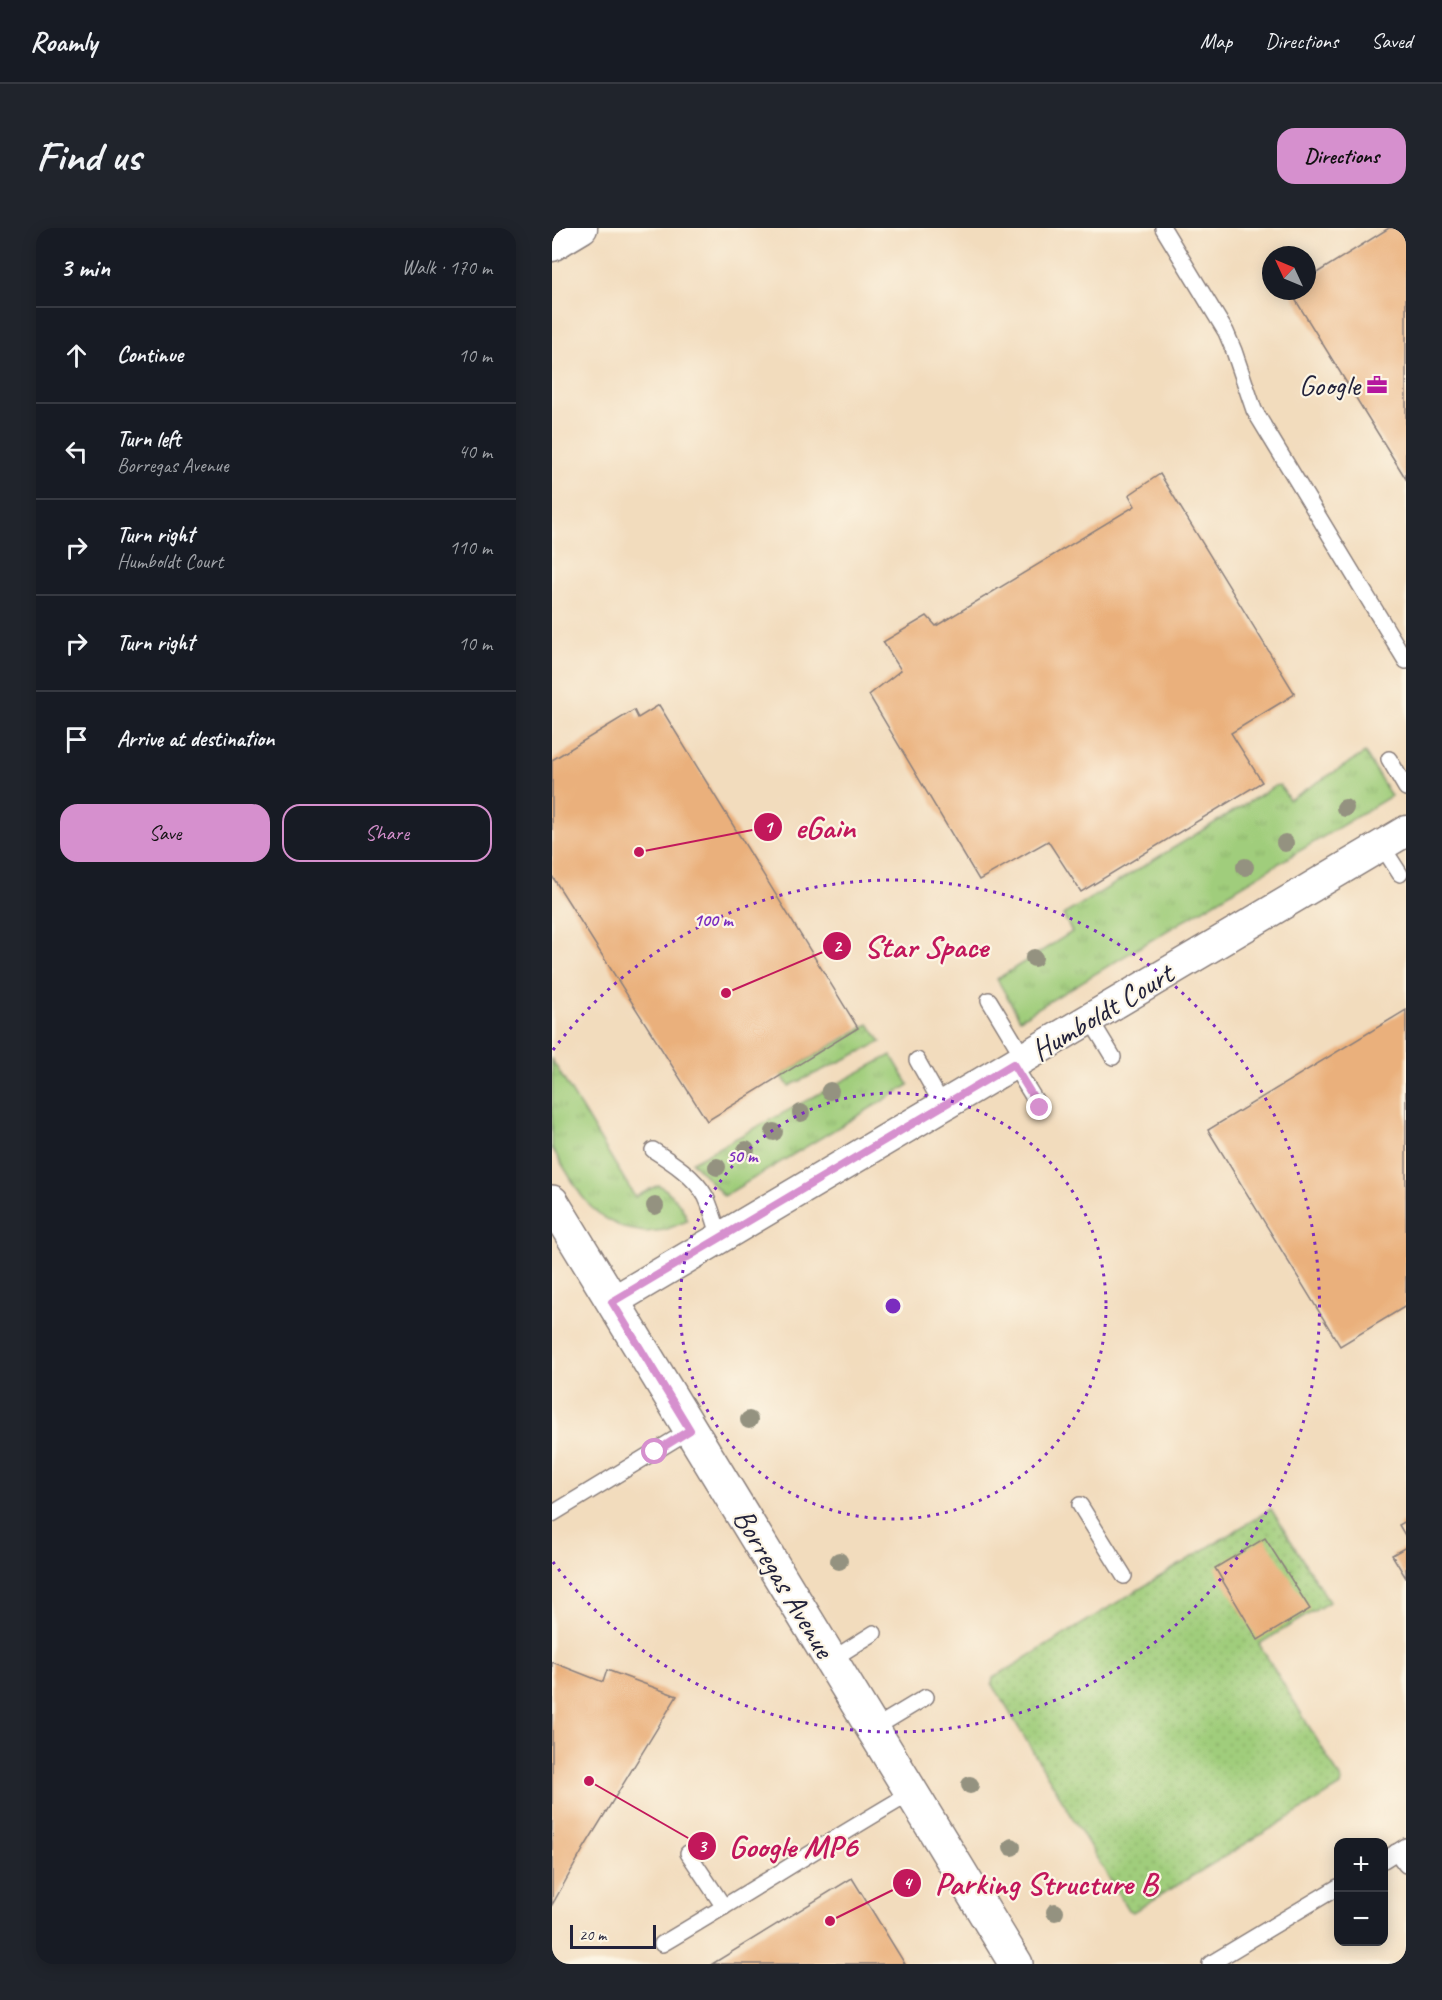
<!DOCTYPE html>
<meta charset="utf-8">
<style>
:root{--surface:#171b24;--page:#20242c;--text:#f1f3f6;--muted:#9ea1a6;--line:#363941;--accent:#d690ce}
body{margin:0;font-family:Caveat,sans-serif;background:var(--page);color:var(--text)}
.controls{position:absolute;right:18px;bottom:18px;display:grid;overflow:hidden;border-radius:12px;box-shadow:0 3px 15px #0003}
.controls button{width:54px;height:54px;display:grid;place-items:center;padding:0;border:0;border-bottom:2px solid var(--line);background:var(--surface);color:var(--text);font:30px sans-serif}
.compass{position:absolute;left:710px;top:18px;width:54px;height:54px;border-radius:50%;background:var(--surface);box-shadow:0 3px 15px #0003;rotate:314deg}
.scale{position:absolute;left:18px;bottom:15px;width:86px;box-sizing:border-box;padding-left:6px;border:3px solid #22223b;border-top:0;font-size:16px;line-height:21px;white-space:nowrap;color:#22223b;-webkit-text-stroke:4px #fcf5e5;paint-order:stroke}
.stop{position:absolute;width:18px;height:18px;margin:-14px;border:4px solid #d690ce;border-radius:50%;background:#fff}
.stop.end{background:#d690ce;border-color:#fff;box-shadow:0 2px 6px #0008}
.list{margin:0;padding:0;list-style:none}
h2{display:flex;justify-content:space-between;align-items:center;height:78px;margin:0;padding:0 24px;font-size:26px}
h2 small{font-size:20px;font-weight:400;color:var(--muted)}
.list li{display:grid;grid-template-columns:39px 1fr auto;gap:18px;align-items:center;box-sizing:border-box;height:96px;padding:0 24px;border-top:2px solid var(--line)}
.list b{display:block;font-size:22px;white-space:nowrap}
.list p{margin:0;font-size:20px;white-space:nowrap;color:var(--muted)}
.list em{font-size:20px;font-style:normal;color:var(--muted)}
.actions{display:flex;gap:12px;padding:18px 24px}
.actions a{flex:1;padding:14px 0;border:2px solid var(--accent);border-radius:18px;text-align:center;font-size:21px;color:var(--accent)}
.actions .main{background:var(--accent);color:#111}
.icon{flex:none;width:33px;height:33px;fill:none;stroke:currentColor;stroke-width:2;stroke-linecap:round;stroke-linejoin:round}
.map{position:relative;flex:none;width:854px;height:1736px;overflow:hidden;border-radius:18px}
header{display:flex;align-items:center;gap:36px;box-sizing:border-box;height:84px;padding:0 30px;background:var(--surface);border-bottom:2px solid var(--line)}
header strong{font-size:28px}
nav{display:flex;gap:33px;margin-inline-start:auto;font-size:21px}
.intro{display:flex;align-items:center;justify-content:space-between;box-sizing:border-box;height:144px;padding:0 36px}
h1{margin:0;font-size:42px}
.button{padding:15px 27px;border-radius:18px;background:var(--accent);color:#111;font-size:21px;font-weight:700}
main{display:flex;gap:36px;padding:0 36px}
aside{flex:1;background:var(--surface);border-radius:18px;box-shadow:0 3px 15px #0003}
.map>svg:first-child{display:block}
.grass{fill:url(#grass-tufts);stroke:#61785b;stroke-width:1.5}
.park{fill:url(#park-dots);stroke:#61785b;stroke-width:1.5}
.building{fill:#eab07b}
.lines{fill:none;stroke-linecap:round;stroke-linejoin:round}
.service-casing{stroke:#8a7f7c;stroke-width:18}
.minor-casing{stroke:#8a7f7c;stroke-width:33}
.tertiary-casing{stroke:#8a7f7c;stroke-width:36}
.service{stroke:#fff;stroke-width:15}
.minor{stroke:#fff;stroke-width:30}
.tertiary{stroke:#fff;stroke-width:33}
.tree{fill:#949280}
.route{stroke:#d690ce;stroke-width:8}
.ring{fill:none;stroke:#7b2cbf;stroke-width:3;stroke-dasharray:3 6}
.labels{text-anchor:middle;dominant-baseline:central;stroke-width:4.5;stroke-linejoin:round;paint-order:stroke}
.poi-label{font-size:30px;fill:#22223b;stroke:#fcf5e5;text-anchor:end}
.street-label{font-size:30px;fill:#22223b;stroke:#fcf5e5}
.centre{fill:#7b2cbf;stroke:#fcf5e5;stroke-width:3}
.ring-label{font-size:18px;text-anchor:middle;font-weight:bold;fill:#7b2cbf;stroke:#fcf5e5;stroke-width:4.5;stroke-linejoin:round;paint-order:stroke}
.leader{fill:none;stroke:#c2185b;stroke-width:2}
.callout-dot{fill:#c2185b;stroke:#fcf5e5;stroke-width:2}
.mark-label{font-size:18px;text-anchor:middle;font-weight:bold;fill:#fff}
.callout-label{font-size:32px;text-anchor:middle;font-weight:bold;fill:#c2185b;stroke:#fcf5e5;stroke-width:4.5;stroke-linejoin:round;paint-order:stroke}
</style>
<header>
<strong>Roamly</strong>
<nav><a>Map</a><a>Directions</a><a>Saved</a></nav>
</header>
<div class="intro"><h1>Find us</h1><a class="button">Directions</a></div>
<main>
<aside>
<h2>3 min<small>Walk · 170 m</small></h2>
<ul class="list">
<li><svg class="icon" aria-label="ahead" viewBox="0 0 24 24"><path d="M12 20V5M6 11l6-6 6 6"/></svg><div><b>Continue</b></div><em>10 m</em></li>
<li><svg class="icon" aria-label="left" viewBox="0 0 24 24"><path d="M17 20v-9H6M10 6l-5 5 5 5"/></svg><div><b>Turn left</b><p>Borregas Avenue</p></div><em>40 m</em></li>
<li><svg class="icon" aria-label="right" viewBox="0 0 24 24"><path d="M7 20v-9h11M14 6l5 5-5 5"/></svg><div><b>Turn right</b><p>Humboldt Court</p></div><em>110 m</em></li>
<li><svg class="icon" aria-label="right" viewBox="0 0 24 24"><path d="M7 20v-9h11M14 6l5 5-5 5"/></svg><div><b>Turn right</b></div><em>10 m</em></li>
<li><svg class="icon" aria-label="arrive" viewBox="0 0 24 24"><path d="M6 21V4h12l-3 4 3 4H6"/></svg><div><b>Arrive at destination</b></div></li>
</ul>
<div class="actions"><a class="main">Save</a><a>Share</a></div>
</aside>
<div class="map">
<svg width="854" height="1736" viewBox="0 0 854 1736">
<defs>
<pattern id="grass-tufts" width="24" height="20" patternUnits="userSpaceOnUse" patternTransform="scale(1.5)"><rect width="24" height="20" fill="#a0cd7b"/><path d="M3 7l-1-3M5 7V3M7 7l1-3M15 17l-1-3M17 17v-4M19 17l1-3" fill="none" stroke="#8ab06b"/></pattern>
<pattern id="park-dots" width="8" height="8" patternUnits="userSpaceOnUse" patternTransform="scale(1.5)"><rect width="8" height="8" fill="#a0cd7b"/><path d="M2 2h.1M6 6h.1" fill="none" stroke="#8ab06b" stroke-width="1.8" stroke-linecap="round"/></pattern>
</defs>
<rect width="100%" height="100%" fill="#fcf5e5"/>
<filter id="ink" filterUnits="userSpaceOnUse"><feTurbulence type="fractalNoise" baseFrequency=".0167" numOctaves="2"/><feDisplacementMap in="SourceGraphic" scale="12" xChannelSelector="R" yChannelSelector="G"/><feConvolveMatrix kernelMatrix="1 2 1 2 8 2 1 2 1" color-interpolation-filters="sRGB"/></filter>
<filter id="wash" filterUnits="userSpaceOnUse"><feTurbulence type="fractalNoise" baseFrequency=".008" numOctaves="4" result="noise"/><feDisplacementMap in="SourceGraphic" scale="24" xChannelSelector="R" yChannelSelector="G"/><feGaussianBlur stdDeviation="1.35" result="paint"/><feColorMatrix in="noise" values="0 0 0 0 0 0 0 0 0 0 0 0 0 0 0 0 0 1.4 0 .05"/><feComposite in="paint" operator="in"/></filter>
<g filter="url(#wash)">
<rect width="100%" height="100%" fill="#f2dcbd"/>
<g class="grass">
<polygon points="813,525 839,568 468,791 445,751 520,704 511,687 723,558 728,557 737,572"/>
<polygon points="317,796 329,814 237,858 229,847"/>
<polygon points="339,827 357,857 172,968 140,934"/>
<path d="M0 832 83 969 106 957C117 962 134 980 135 993L113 1002 93 1004 71 1000 51 989 39 979 29 967 0 920Z"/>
</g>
<polygon class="park" points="719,1281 777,1374 707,1416 790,1553 789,1558 581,1684 576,1682 440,1455 441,1450"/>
<g id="blocks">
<g class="building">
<polygon points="837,0 854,0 854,251 738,63 755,63 755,51"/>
<polygon points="608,246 743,466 679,505 710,554 529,664 496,613 427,652 317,467 349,442 331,414 375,388 384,398 583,278 577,267"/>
<polygon points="107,477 306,800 155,893 0,648 0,532 82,482 86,490"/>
<polygon points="854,782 854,1078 788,1118 656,902"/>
<polygon points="854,1293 854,1309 847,1297"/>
<polygon points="713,1310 758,1381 706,1412 663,1340"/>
<polygon points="854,1319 854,1350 840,1327"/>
<polygon points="0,1434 51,1454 55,1442 125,1468 32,1620 0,1677"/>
<polygon points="300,1650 353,1736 160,1736"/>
</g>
</g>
</g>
<g filter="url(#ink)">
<use href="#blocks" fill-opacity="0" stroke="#8a7f7c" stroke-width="1.5"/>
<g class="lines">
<g class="service-casing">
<g id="service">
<polyline points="611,0 674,104 682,123 702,182 854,433"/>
<polyline points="837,531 854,560"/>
<polyline points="830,618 848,646"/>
<polyline points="437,772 472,830"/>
<polyline points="538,791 561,829"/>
<polyline points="365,832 391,878"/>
<polyline points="461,836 488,880"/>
<path d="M101 922C120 934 143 949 154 969 160 982 164 997 168 1010"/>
<polyline points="528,1277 572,1348"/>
<polyline points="0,1286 138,1202"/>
<polyline points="279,1432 322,1405"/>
<polyline points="321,1501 374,1469"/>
<polyline points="844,1624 854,1637"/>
<polyline points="136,1625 172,1679"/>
<polyline points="832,1632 854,1618"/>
<path d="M110 1716C193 1667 275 1614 359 1565"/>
<polyline points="658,1736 786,1659"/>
</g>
</g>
<g class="minor-casing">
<g id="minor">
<polyline points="0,18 30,0"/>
<polyline points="60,1074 854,603"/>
</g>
</g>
<g class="tertiary-casing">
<polyline id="tertiary" points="0,974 464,1736"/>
</g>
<use href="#service" class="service"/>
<use href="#minor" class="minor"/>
<use href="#tertiary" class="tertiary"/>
</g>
<g class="tree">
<circle cx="793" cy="580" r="9"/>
<circle cx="733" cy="615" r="9"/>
<circle cx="693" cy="639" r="9"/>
<circle cx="482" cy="730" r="9"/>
<circle cx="278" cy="863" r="9"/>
<circle cx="249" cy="885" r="9"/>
<circle cx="222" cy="904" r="9"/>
<circle cx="194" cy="922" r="9"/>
<circle cx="165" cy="939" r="9"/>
<circle cx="103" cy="978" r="9"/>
<circle cx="197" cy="1192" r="9"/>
<circle cx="287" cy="1333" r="9"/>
<circle cx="418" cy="1557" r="9"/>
<circle cx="460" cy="1619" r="9"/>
<circle cx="503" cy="1684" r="9"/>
</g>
</g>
<g class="lines" filter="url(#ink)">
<polyline class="route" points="103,1224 138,1202 60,1074 461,836 488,880"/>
</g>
<g class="ring">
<circle cx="341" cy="1078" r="213"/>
<path d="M1 822A426 426 0 1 1 1 1334"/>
</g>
<defs>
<g id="office-bare" transform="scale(1.62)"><path d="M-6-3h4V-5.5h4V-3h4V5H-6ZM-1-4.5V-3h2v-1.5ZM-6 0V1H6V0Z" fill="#b5179e" stroke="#fcf5e5" stroke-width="2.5" paint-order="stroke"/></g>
</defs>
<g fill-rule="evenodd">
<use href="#office-bare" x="825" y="157"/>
</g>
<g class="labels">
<g class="poi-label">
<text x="808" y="157">Google</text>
</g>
<g class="street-label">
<text transform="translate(550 784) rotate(-31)">Humboldt Court</text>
<text transform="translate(232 1355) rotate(59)">Borregas Avenue</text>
</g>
</g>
<circle cx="341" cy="1078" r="9" class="centre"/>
<g class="ring-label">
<text x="161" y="698">100 m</text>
<text x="190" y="934">50 m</text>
</g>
<path class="leader" d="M87 624L216 599M174 765L285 718M37 1553L150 1618M278 1693L355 1655"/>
<g class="callout-dot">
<circle cx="87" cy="624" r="6"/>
<circle cx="174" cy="765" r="6"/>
<circle cx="37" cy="1553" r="6"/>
<circle cx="278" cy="1693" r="6"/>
<circle cx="216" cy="599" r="15"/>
<circle cx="285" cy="718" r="15"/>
<circle cx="150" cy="1618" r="15"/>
<circle cx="355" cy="1655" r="15"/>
</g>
<g class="mark-label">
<text x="216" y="605">1</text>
<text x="285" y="724">2</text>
<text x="150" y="1624">3</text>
<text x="355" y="1661">4</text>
</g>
<g class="callout-label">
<text x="273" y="610">eGain</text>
<text x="374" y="729">Star Space</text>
<text x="241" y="1629">Google MP6</text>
<text x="494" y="1666">Parking Structure B</text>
</g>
</svg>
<div class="controls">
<button>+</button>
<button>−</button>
</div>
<svg class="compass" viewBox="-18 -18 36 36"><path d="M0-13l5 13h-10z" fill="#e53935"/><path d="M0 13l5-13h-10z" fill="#9ea1a6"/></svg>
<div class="scale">20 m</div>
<div class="stop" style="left:103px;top:1224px"></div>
<div class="stop end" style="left:488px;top:880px"></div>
</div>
</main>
